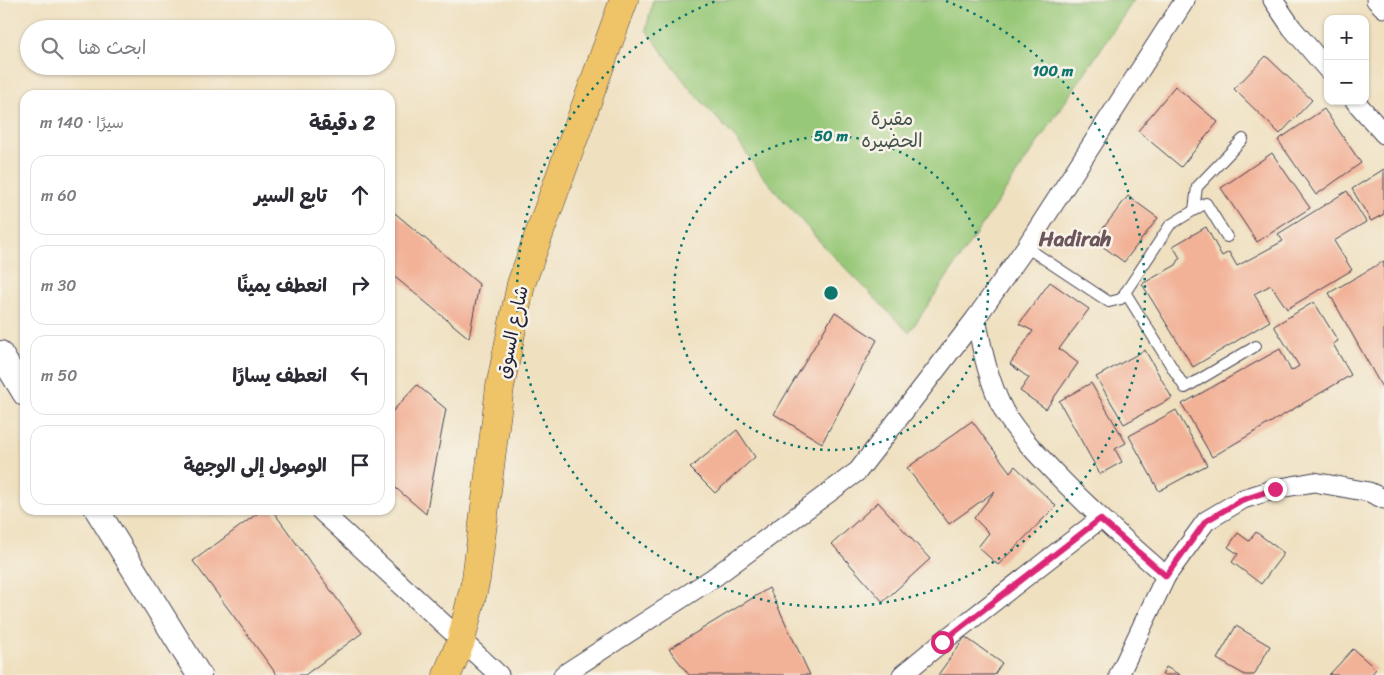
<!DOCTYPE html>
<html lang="ar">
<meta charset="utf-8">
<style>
:root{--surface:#fff;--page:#f2f2f3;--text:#2b2b33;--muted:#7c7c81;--line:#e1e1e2}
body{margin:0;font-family:Sriracha,"Playpen Sans Arabic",sans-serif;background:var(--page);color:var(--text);direction:rtl}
.controls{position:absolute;right:15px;top:15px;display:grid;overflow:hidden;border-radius:10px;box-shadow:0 1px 4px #0004}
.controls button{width:45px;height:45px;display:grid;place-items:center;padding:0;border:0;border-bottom:1px solid var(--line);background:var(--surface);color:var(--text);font:25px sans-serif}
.stop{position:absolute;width:15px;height:15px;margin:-11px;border:4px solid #db2777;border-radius:50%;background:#fff}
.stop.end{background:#db2777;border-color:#fff;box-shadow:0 1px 5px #0008}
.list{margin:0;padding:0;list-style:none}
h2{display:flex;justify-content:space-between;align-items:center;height:65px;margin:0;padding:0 20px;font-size:21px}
h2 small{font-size:16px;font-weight:400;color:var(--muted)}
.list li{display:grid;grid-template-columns:32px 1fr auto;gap:15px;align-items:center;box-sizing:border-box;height:80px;margin:0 10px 10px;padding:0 10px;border:1px solid var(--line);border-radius:15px}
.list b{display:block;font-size:19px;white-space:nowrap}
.list em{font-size:16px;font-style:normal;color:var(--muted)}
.icon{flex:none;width:28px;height:28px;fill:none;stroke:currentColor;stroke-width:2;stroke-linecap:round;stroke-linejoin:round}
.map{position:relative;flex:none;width:1384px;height:675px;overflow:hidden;direction:ltr}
.search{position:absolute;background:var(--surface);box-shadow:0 1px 4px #0004;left:20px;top:20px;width:375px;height:55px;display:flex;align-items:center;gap:12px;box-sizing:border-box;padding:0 18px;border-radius:28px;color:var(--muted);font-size:19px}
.panel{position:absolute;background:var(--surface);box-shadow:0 1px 4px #0004;left:20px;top:90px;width:375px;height:425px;border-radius:15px;direction:rtl}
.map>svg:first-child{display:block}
.green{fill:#97c877;stroke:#5c7559}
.building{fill:#f2b298}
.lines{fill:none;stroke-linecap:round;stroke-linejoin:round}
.service-casing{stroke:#413e4f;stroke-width:12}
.minor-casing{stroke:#413e4f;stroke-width:21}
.tertiary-casing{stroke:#413e4f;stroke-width:26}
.primary-casing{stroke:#413e4f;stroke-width:29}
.service{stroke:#fff;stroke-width:10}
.minor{stroke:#fff;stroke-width:19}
.tertiary{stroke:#fff;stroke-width:24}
.primary{stroke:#efc469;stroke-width:28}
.route{stroke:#db2777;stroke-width:6}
.ring{fill:none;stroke:#0f766e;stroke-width:2.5;stroke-dasharray:2.5 5}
.labels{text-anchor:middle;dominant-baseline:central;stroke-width:5;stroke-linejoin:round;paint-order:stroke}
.park-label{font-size:19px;fill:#45544d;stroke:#f7f3e8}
.street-label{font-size:19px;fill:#22223b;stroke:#f7f3e8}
.quarter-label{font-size:21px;font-weight:bold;fill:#6b545c;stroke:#f7f3e8}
.centre{fill:#0f766e;stroke:#f7f3e8;stroke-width:2.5}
.ring-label{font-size:15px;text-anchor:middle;font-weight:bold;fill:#0f766e;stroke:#f7f3e8;stroke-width:5;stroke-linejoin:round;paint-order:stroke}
</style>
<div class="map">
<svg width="1384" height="675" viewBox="0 0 1384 675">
<rect width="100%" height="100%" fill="#f7f3e8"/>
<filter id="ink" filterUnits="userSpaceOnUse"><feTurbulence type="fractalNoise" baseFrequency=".02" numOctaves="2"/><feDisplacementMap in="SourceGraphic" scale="10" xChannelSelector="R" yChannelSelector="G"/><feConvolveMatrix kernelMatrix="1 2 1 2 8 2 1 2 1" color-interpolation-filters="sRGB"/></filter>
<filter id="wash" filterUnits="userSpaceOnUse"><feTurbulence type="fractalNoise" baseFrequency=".0096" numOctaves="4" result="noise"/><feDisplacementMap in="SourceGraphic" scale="20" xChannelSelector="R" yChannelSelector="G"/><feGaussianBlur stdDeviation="1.12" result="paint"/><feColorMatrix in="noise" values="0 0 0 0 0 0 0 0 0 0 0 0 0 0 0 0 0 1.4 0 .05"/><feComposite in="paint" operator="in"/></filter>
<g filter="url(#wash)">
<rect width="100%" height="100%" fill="#efe0c0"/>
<polygon class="green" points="653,0 1134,0 909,333 819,241 761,174 737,140 690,89 646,30"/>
<g id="blocks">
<g class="building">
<polygon points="1266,56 1312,100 1280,134 1234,89"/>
<polygon points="1175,86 1218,122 1181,167 1138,131"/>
<polygon points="1324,109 1361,163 1316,195 1278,140"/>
<polygon points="1272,153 1310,208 1257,242 1221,188"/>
<polygon points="1384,169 1384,214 1371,221 1352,189"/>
<polygon points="1347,191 1366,222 1334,241 1352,270 1287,309 1271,285 1254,294 1270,321 1193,367 1142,284 1176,265 1180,258 1173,246 1206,227 1222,256 1229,252 1237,266 1283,241 1278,234"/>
<polygon points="1128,196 1158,218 1124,262 1094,240"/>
<polygon points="390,209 479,284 469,338 390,273"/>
<polygon points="1384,261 1384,391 1329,293"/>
<polygon points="1050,282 1089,309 1059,349 1078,363 1046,409 1020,391 1029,378 1010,364 1033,331 1019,324"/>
<polygon points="1314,302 1338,341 1333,344 1351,375 1212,457 1182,404 1280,349 1291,371 1299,366 1274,326"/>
<polygon points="835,312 877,340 822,443 774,414"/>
<polygon points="1145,350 1172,398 1124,424 1096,377"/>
<polygon points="1091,383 1126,443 1115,449 1122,462 1100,474 1059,401"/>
<polygon points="417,385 446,409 426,514 390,483 390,414"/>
<polygon points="1176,410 1207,465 1159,491 1129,436"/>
<polygon points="972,421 1010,472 1015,466 1056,506 998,565 978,547 989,533 974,518 995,491 949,524 907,468"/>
<polygon points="737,430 755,457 715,493 690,468"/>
<polygon points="878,502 930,559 883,602 832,544"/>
<polygon points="262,510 272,510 362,633 305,675 277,675 193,561"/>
<polygon points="1256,532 1284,553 1261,584 1232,562 1238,554 1228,547 1238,533 1249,541"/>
<polygon points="769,588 810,675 689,675 669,649"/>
<polygon points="1236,626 1270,646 1254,675 1245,675 1217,659"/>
<polygon points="965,637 1002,663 994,675 938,675"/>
<polygon points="1353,649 1376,669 1371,675 1329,675"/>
<polygon points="1166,667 1180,675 1162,675"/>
</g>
</g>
</g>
<g filter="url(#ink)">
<use href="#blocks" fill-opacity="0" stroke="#413e4f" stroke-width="1"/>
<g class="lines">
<g class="service-casing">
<g id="service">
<polyline points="1194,210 1197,187 1243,139"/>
<polyline points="1026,247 1109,302 1121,299 1170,225 1206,203 1227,237"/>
<polyline points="1125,292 1185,388 1256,346"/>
</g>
</g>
<g class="minor-casing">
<g id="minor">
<polyline points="1273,0 1292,28 1328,70"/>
<polyline points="1376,0 1384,8"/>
<polyline points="1355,101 1384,134"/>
<polyline points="320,510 499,675"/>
<path d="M1166 576C1128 543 1091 510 1056 474 1038 455 1019 436 1005 413 989 384 982 350 976 318L1026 247 1185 0"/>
<polyline points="563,675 713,578 858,471 976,318"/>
<polyline points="902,675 942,642 1100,519"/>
<polyline points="1119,675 1166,576 1206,521 1243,499 1275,489 1314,482 1369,492 1384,499"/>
</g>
</g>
<g class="tertiary-casing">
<g id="tertiary">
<polyline points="0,353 25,394"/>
<polyline points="97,510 199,675"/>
</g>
</g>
<g class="primary-casing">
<polyline id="primary" points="447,675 461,641 476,579 500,387 521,284 624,0"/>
</g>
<use href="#service" class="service"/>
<use href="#minor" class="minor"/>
<use href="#tertiary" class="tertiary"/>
<use href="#primary" class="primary"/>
</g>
</g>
<g class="lines" filter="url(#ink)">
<polyline class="route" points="942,642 1100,519 1166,576 1206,521 1242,500 1275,489"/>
</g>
<g class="ring">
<circle cx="831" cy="293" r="157"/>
<path d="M946 1A314 314 0 1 1 716 1"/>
</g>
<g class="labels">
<g class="park-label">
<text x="892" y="118">مقبرة<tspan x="892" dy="22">الحضيره</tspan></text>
</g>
<g class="street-label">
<text transform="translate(512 332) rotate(-78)">شارع السوق</text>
</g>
<g class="quarter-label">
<text x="1075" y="239">Hadirah</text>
</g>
</g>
<circle cx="831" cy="293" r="8" class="centre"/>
<g class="ring-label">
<text x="1053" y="76">100 m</text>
<text x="831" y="141">50 m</text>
</g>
</svg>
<div class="controls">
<button>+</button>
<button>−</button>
</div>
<div class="stop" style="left:942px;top:642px"></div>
<div class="stop end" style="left:1275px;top:489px"></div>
<div class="search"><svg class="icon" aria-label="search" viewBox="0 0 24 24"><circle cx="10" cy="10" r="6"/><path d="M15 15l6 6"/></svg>ابحث هنا</div>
<section class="panel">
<h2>2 دقيقة<small>سيرًا · 140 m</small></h2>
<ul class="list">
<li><svg class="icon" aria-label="ahead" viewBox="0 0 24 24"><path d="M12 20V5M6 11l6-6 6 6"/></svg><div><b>تابع السير</b></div><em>60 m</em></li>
<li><svg class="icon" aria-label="right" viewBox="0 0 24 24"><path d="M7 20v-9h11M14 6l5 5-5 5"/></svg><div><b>انعطف يمينًا</b></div><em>30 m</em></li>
<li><svg class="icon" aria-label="left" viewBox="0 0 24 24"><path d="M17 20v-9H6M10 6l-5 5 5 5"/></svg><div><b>انعطف يسارًا</b></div><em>50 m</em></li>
<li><svg class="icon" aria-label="arrive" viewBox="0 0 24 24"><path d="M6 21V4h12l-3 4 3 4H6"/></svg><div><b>الوصول إلى الوجهة</b></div></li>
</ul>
</section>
</div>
